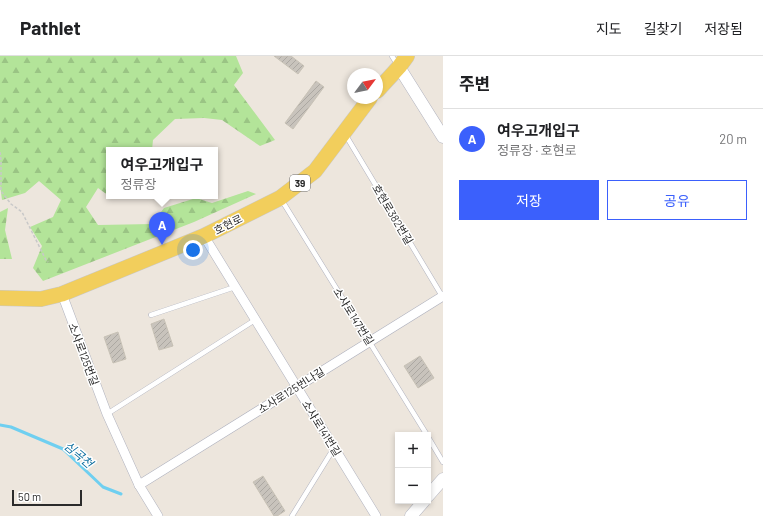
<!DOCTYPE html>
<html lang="ko">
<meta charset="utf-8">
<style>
:root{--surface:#fff;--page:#f6f6f6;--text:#202124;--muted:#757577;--line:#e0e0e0;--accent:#3b60fc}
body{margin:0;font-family:Barlow,"Noto Sans KR",sans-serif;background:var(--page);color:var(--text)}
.controls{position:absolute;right:12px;bottom:12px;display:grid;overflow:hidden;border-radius:0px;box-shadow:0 2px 6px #0003}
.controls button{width:36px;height:36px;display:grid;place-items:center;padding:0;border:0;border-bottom:1px solid var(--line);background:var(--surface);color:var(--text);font:20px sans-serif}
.compass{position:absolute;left:347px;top:12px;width:36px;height:36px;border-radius:50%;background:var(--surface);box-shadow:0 2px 6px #0003;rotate:58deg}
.scale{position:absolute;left:12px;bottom:10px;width:70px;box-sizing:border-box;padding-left:4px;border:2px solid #2b2b2b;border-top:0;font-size:11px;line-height:14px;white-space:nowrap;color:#2b2b2b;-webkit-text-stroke:3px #fff;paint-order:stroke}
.you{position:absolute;left:193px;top:194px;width:14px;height:14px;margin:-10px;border:3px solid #fff;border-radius:50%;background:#1a73e8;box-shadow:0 0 0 6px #1a73e833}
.badge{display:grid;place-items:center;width:26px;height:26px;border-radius:50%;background:var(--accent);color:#fff;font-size:13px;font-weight:700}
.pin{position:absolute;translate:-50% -33px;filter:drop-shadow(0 1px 2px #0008)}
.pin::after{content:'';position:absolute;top:21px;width:14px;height:12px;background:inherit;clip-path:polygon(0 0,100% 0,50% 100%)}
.popup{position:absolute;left:106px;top:91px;width:112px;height:52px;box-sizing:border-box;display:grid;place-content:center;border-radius:0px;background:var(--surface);filter:drop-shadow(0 1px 3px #0005);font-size:13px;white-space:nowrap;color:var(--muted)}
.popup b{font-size:15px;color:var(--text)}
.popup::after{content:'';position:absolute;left:50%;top:100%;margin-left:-8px;border:8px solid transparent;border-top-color:var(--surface)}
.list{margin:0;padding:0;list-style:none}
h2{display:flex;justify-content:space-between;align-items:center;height:52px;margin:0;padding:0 16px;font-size:17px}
h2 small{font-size:13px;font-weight:400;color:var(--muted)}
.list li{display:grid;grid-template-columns:26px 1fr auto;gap:12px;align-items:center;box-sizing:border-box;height:60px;padding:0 16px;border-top:1px solid var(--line)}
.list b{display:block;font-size:15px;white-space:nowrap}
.list p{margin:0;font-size:13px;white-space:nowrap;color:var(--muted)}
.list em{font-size:13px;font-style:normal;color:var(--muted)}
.actions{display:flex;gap:8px;padding:12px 16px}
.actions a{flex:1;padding:9px 0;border:1px solid var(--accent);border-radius:0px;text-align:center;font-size:14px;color:var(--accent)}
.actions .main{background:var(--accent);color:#fff}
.map{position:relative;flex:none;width:443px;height:460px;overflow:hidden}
header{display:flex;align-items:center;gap:24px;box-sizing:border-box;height:56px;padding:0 20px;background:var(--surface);border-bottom:1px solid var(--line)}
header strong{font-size:19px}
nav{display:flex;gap:22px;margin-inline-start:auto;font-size:14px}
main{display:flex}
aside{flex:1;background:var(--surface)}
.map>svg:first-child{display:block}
.forest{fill:url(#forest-firs)}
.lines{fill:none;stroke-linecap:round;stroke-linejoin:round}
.stream{stroke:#6fcff0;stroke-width:3}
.building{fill:url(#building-hatch);stroke:#c8c2b6}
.service-casing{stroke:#b1b3bf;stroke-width:5.5}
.minor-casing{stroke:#b1b3bf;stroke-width:10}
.tertiary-casing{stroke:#b1b3bf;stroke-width:13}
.primary-casing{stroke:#c8c8c8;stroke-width:16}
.path{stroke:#c8c8c8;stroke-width:1.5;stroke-dasharray:3 2;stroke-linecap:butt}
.service{stroke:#fff;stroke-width:4.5}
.minor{stroke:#fff;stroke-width:9}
.tertiary{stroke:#fff;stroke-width:12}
.primary{stroke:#f2ce5c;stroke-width:15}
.labels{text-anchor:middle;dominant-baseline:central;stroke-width:3;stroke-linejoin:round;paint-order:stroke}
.shield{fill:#fff;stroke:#6b6b6b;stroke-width:1}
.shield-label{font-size:10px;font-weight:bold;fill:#2b2b2b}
.street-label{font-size:11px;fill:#2b2b2b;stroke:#fff}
.water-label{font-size:12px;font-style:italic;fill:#0c6d9e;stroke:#fff}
</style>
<header>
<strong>Pathlet</strong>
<nav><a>지도</a><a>길찾기</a><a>저장됨</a></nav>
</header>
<main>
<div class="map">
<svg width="443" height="460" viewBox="0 0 443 460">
<defs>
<pattern id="forest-firs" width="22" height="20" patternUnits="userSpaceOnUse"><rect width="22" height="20" fill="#b3e499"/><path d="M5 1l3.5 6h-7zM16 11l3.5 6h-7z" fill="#9ac484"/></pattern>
<pattern id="building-hatch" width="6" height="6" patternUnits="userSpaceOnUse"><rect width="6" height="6" fill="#c8c3bc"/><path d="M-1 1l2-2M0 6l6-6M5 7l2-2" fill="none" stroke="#aca8a2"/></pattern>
</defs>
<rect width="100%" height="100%" fill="#ede6dd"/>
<g class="forest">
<polygon points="0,0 236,0 243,17 234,29 275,84 260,90 222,64 204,62 175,63 153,84 152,94 109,94 109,140 98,132 86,151 98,169 152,168 164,152 196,142 212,147 248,135 256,138 194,166 43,225 33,212 42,190 30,171 53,161 61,144 39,125 25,137 2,144 0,129"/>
<polygon points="8,152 5,174 12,203 0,203 0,156"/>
</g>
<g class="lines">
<polyline class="stream" points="0,369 11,371 63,393 103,431 121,438"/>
</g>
<g class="building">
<polygon points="274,0 291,0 304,10 298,18"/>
<polygon points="316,25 324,31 293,73 285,67"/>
<polygon points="164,263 173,290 159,294 151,268"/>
<polygon points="118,276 126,303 113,307 104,281"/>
<polygon points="420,300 434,322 418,332 404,310"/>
<polygon points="263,420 285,455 277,460 274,460 253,426"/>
</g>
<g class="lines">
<g class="service-casing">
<g id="service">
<polyline points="392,0 397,8"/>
<polyline points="345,78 442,240"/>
<polyline points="281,143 427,379"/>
<polyline points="151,259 235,231"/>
<polyline points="107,358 255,264"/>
<polyline points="428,381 443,406"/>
<polyline points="292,460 334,392"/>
</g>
</g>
<g class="minor-casing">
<g id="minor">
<polyline points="204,180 376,460"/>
<polyline points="62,238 107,358 139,429 158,460"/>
<polyline points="139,429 443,240"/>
</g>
</g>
<g class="tertiary-casing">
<g id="tertiary">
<polyline points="399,11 443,81"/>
<polyline points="428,440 443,423"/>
<polyline points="411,460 424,445"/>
</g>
</g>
<g class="primary-casing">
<g id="primary">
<polyline points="377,35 399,11 407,0"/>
<polyline points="0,242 41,243 62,238 204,180 280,142 315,115 370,42"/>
</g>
</g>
<polyline class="path" points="0,96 1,104 1,135 11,148 22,156 46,204 48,206"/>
<use href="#service" class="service"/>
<use href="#minor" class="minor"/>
<use href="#tertiary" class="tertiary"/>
<use href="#primary" class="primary"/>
</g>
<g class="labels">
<rect class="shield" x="290" y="119" width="20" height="16" rx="3"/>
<g class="shield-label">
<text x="300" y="127">39</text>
</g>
<g class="street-label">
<text transform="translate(393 158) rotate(59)">호현로382번길</text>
<text transform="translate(228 168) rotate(-27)">호현로</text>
<text transform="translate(354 260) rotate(58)">소사로147번길</text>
<text transform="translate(84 298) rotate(69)">소사로125번길</text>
<text transform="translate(291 334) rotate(-32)">소사로125번나길</text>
<text transform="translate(322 372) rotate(58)">소사로141번길</text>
</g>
<g class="water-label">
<text transform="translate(79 398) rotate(40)">심곡천</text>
</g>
</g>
</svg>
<div class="controls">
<button>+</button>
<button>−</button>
</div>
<svg class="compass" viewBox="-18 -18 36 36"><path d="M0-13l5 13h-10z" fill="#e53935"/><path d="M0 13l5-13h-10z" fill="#757577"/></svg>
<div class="scale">50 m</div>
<div class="you"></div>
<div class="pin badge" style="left:162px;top:189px">A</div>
<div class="popup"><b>여우고개입구</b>정류장</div>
</div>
<aside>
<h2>주변<small></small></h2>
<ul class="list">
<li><span class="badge">A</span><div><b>여우고개입구</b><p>정류장 · 호현로</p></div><em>20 m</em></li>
</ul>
<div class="actions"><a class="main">저장</a><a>공유</a></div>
</aside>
</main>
